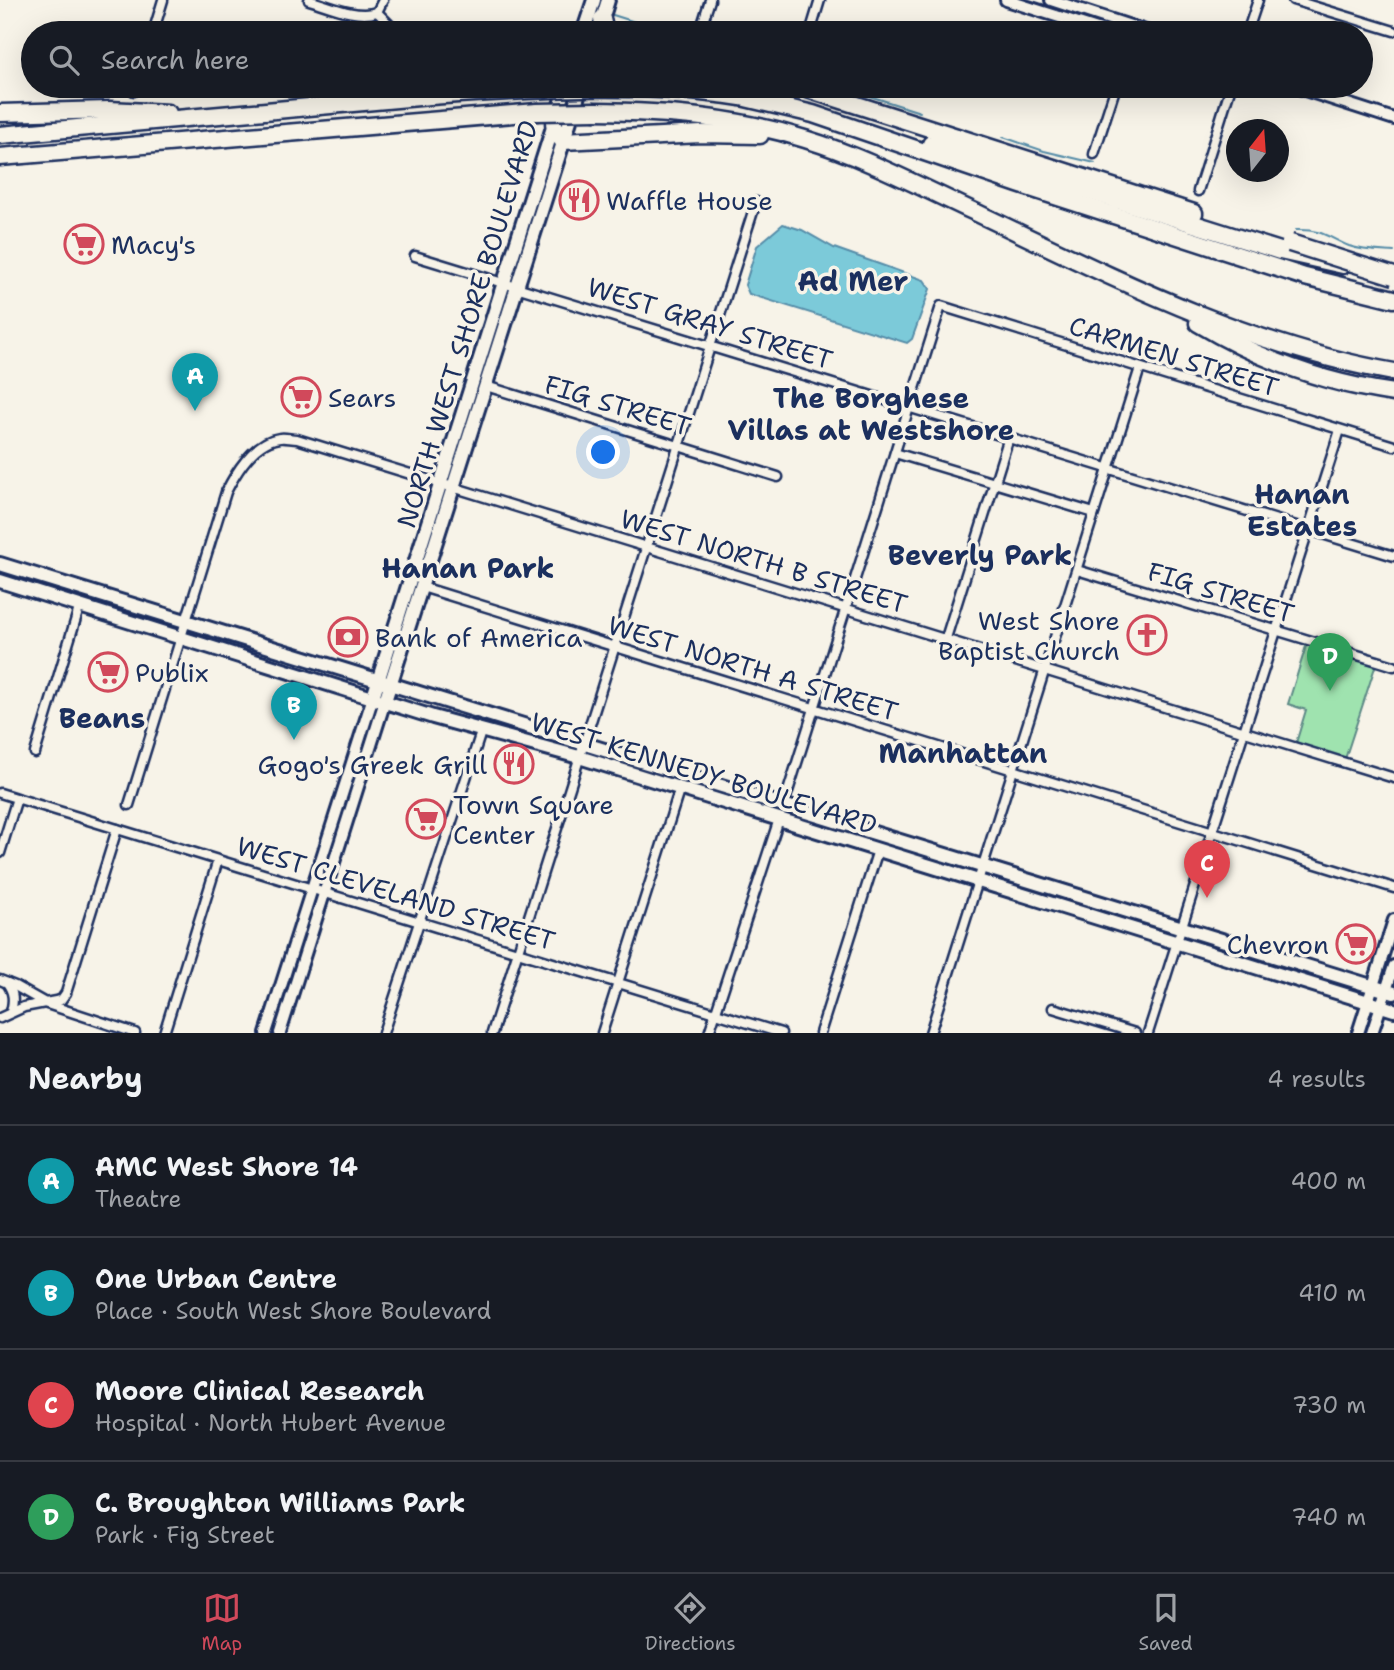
<!DOCTYPE html>
<meta charset="utf-8">
<style>
:root{--surface:#171b24;--page:#20242c;--text:#f1f3f6;--muted:#9ea1a6;--line:#363941;--accent:#d1495b}
body{margin:0;font-family:"Shantell Sans",sans-serif;background:var(--page);color:var(--text)}
.compass{position:absolute;left:1226px;top:119px;width:63px;height:63px;border-radius:50%;background:var(--surface);box-shadow:0 7px 28px #0002;rotate:17deg}
.you{position:absolute;left:604px;top:453px;width:24px;height:24px;margin:-18px;border:5px solid #fff;border-radius:50%;background:#1a73e8;box-shadow:0 0 0 10px #1a73e833}
.badge{display:grid;place-items:center;width:46px;height:46px;border-radius:50%;background:var(--accent);color:#fff;font-size:23px;font-weight:700}
.pin{position:absolute;translate:-50% -58px;filter:drop-shadow(0 2px 4px #0008)}
.pin::after{content:'';position:absolute;top:37px;width:24px;height:21px;background:inherit;clip-path:polygon(0 0,100% 0,50% 100%)}
.list{margin:0;padding:0;list-style:none}
h2{display:flex;justify-content:space-between;align-items:center;height:91px;margin:0;padding:0 28px;font-size:30px}
h2 small{font-size:23px;font-weight:400;color:var(--muted)}
.list li{display:grid;grid-template-columns:46px 1fr auto;gap:21px;align-items:center;box-sizing:border-box;height:112px;padding:0 28px;border-top:2px solid var(--line)}
.list b{display:block;font-size:26px;white-space:nowrap}
.list p{margin:0;font-size:23px;white-space:nowrap;color:var(--muted)}
.list em{font-size:23px;font-style:normal;color:var(--muted)}
.icon{flex:none;width:38px;height:38px;fill:none;stroke:currentColor;stroke-width:2;stroke-linecap:round;stroke-linejoin:round}
.map{position:relative;flex:none;width:1394px;height:1033px;overflow:hidden}
.search{position:absolute;background:var(--surface);box-shadow:0 7px 28px #0002;left:21px;right:21px;top:21px;height:77px;display:flex;align-items:center;gap:18px;box-sizing:border-box;padding:0 24px;border-radius:38px;color:var(--muted);font-size:26px}
.sheet{height:539px;background:var(--surface)}
nav{display:flex;justify-content:space-around;align-items:center;box-sizing:border-box;height:98px;border-top:2px solid var(--line);background:var(--surface);font-size:19px;color:var(--muted)}
nav a{display:grid;justify-items:center;gap:4px}
nav .on{color:var(--accent)}
.map>svg:first-child{display:block}
.green{fill:#9fe3af;stroke:#5d8986;stroke-width:2}
.water{fill:#7ccad9;stroke:#558ca8;stroke-width:2}
.lines{fill:none;stroke-linecap:round;stroke-linejoin:round}
.stream{stroke:#558ca8;stroke-width:2}
.minor-casing{stroke:#1b2f5e;stroke-width:13}
.tertiary-casing{stroke:#1b2f5e;stroke-width:16}
.secondary-casing{stroke:#1b2f5e;stroke-width:18}
.primary-casing{stroke:#1b2f5e;stroke-width:18}
.motorway-casing{stroke:#1b2f5e;stroke-width:21}
.minor{stroke:#f7f3e8;stroke-width:8}
.tertiary{stroke:#f7f3e8;stroke-width:10}
.secondary{stroke:#f7f3e8;stroke-width:12}
.primary{stroke:#f7f3e8;stroke-width:12}
.motorway{stroke:#f7f3e8;stroke-width:16}
.motorway-bridge-casing{stroke:#1b2f5e;stroke-width:21;stroke-linecap:butt}
.motorway-bridge{stroke:#f7f3e8;stroke-width:16}
.labels{text-anchor:middle;dominant-baseline:central;stroke-width:7;stroke-linejoin:round;paint-order:stroke}
.poi-label{font-size:26px;fill:#1b2f5e;stroke:#f7f3e8;text-anchor:start}
.street-label{font-size:26px;fill:#1b2f5e;stroke:#f7f3e8}
.neighbourhood-label{font-size:28px;font-weight:bold;fill:#1b2f5e;stroke:#f7f3e8}
</style>
<div class="map">
<svg width="1394" height="1033" viewBox="0 0 1394 1033">
<rect width="100%" height="100%" fill="#f7f3e8"/>
<filter id="ink" filterUnits="userSpaceOnUse"><feTurbulence type="fractalNoise" baseFrequency=".0143" numOctaves="2"/><feDisplacementMap in="SourceGraphic" scale="14" xChannelSelector="R" yChannelSelector="G"/><feConvolveMatrix kernelMatrix="1 2 1 2 8 2 1 2 1" color-interpolation-filters="sRGB"/></filter>
<g filter="url(#ink)">
<polygon class="green" points="1307,643 1376,664 1345,759 1296,743 1306,710 1288,704"/>
<polygon class="water" points="783,224 802,230 834,248 924,280 930,289 912,339 907,343 749,294 745,285 757,246"/>
<g class="lines">
<g class="stream">
<polyline points="613,15 670,33"/>
<polyline points="838,86 920,112"/>
<polyline points="1003,137 1044,151 1095,163"/>
<path d="M1296 230C1321 229 1328 237 1349 246 1363 251 1380 251 1394 252"/>
</g>
<g class="minor-casing">
<g id="minor">
<path d="M309 0C330 6 356 19 377 12"/>
<polyline points="1293,0 1394,31"/>
<polyline points="377,12 398,33"/>
<polyline points="377,12 383,0"/>
<polyline points="700,31 710,0"/>
<polyline points="153,33 163,0"/>
<polyline points="810,33 820,0"/>
<polyline points="1247,33 1258,0"/>
<polyline points="134,91 136,86"/>
<polyline points="1094,154 1116,86"/>
<polyline points="1198,191 1231,86"/>
<polyline points="415,256 1394,556"/>
<polyline points="486,386 778,477"/>
<polyline points="895,453 1094,513"/>
<polyline points="1077,570 1394,666"/>
<polyline points="422,587 1394,888"/>
<polyline points="946,638 1009,437"/>
<polyline points="35,753 80,605"/>
<polyline points="0,793 781,1033"/>
<polyline points="784,804 941,306 1394,446"/>
<path d="M129 805 226 492C236 472 255 441 280 438 285 437 291 439 297 439L1394 778"/>
<polyline points="0,853 17,798"/>
<polyline points="0,980 15,986 47,1004 135,1033"/>
<path d="M7 983C14 993 14 1000 11 1012"/>
<polyline points="1053,1008 1135,1033"/>
<polyline points="0,1018 24,1007 61,1000 66,993 117,829"/>
<polyline points="164,1033 218,860"/>
<polyline points="383,1033 482,729"/>
<polyline points="492,1033 756,202"/>
<polyline points="602,1033 680,788"/>
<polyline points="709,1033 779,819"/>
<polyline points="820,1033 878,850"/>
<polyline points="930,1033 1140,368"/>
<polyline points="1148,1033 1340,430"/>
</g>
</g>
<g class="tertiary-casing">
<g id="tertiary">
<polyline points="1006,0 1110,33"/>
<polyline points="1051,0 1152,33"/>
<polyline points="1292,86 1394,119"/>
<polyline points="266,1033 373,697"/>
<polyline points="280,1033 385,701"/>
<polyline points="1358,1033 1394,920"/>
<polyline points="1372,1033 1394,966"/>
</g>
</g>
<g class="secondary-casing">
<g id="secondary">
<polyline points="600,26 608,0"/>
<polyline points="583,33 594,0"/>
<polyline points="373,697 566,86"/>
<polyline points="385,701 581,86"/>
</g>
</g>
<g class="primary-casing">
<g id="primary">
<polyline points="0,564 1394,993"/>
<polyline points="0,581 433,717 579,757 1394,1010"/>
</g>
</g>
<g class="motorway-casing">
<g id="motorway">
<polyline points="602,19 605,33"/>
<polyline points="798,86 1194,213"/>
<polyline points="741,97 813,114 1018,184 1305,277 1394,299"/>
<path d="M595 111C667 112 736 117 805 139 864 157 919 186 975 212 1110 276 1245 346 1394 372"/>
<polyline points="0,113 109,110 168,113"/>
<polyline points="554,123 556,133 563,141 701,134 760,135"/>
<polyline points="0,135 430,96"/>
<polyline points="931,144 1013,167 1280,251 1343,265"/>
<polyline points="0,157 537,112"/>
<path d="M1198 323C1258 359 1324 383 1394 393"/>
</g>
</g>
<use href="#minor" class="minor"/>
<use href="#tertiary" class="tertiary"/>
<use href="#secondary" class="secondary"/>
<use href="#primary" class="primary"/>
<use href="#motorway" class="motorway"/>
<g class="motorway-bridge-casing">
<g id="motorway-bridge">
<path d="M430 96C533 89 638 81 741 97"/>
<polyline points="537,112 595,111"/>
<polyline points="1290,243 1394,276"/>
</g>
</g>
<use href="#motorway-bridge" class="motorway-bridge"/>
</g>
</g>
<defs>
<g id="restaurant-ring" transform="scale(2.0125)"><circle r="9.5" fill="#f7f3e8" stroke="#d1495b" stroke-width="1.5"/><path d="M-5-6h1v4h1v-4h1v4h1v-4h1v5L-1.5 .5V6h-2V.5L-5-1ZM5-6V6H3V1.5H1.5Q1.5-4 5-6Z" fill="#d1495b"/></g>
<g id="supermarket-ring" transform="scale(2.0125)"><circle r="9.5" fill="#f7f3e8" stroke="#d1495b" stroke-width="1.5"/><path d="M-6-5.5h2.5l.6 2H6L4.5 2H-2.5L-4.4-4H-6ZM-1.5 3.2a1.3 1.3 0 1 0 .1 0ZM3 3.2a1.3 1.3 0 1 0 .1 0Z" fill="#d1495b"/></g>
<g id="church-ring" transform="scale(2.0125)"><circle r="9.5" fill="#f7f3e8" stroke="#d1495b" stroke-width="1.5"/><path d="M-1.2-6h2.4v3.5h3.3v2.4h-3.3V6h-2.4V-.1h-3.3v-2.4h3.3Z" fill="#d1495b"/></g>
<g id="bank-ring" transform="scale(2.0125)"><circle r="9.5" fill="#f7f3e8" stroke="#d1495b" stroke-width="1.5"/><path d="M-6-4H6V4H-6ZM0-2.3a2.3 2.3 0 1 0 0 4.6a2.3 2.3 0 1 0 0-4.6Z" fill="#d1495b"/></g>
</defs>
<g fill-rule="evenodd">
<use href="#restaurant-ring" x="579" y="200"/>
<use href="#supermarket-ring" x="84" y="244"/>
<use href="#supermarket-ring" x="301" y="397"/>
<use href="#church-ring" x="1147" y="635"/>
<use href="#bank-ring" x="348" y="637"/>
<use href="#supermarket-ring" x="108" y="672"/>
<use href="#restaurant-ring" x="514" y="764"/>
<use href="#supermarket-ring" x="426" y="819"/>
<use href="#supermarket-ring" x="1356" y="944"/>
</g>
<g class="labels">
<g class="poi-label">
<text x="606" y="200">Waffle House</text>
<text x="111" y="244">Macy's</text>
<text x="328" y="397">Sears</text>
<text x="1120" y="620" text-anchor="end">West Shore<tspan x="1120" dy="30">Baptist Church</tspan></text>
<text x="375" y="637">Bank of America</text>
<text x="135" y="672">Publix</text>
<text x="487" y="764" text-anchor="end">Gogo's Greek Grill</text>
<text x="453" y="804">Town Square<tspan x="453" dy="30">Center</tspan></text>
<text x="1329" y="944" text-anchor="end">Chevron</text>
</g>
<g class="street-label">
<text transform="translate(710 323) rotate(17)">WEST GRAY STREET</text>
<text transform="translate(467 324) rotate(-73)">NORTH WEST SHORE BOULEVARD</text>
<text transform="translate(1174 356) rotate(17)">CARMEN STREET</text>
<text transform="translate(618 405) rotate(17)">FIG STREET</text>
<text transform="translate(764 561) rotate(17)">WEST NORTH B STREET</text>
<text transform="translate(1221 592) rotate(17)">FIG STREET</text>
<text transform="translate(753 668) rotate(17)">WEST NORTH A STREET</text>
<text transform="translate(704 773) rotate(17)">WEST KENNEDY BOULEVARD</text>
<text transform="translate(396 893) rotate(17)">WEST CLEVELAND STREET</text>
</g>
<g class="neighbourhood-label">
<text x="853" y="281">Ad Mer</text>
<text x="871" y="398">The Borghese<tspan x="871" dy="32">Villas at Westshore</tspan></text>
<text x="1302" y="494">Hanan<tspan x="1302" dy="32">Estates</tspan></text>
<text x="980" y="555">Beverly Park</text>
<text x="468" y="568">Hanan Park</text>
<text x="102" y="718">Beans</text>
<text x="963" y="753">Manhattan</text>
</g>
</g>
</svg>
<svg class="compass" viewBox="-18 -18 36 36"><path d="M0-13l5 13h-10z" fill="#e53935"/><path d="M0 13l5-13h-10z" fill="#9ea1a6"/></svg>
<div class="you"></div>
<div class="pin badge" style="left:195px;top:411px;background:#0f9aa8">A</div>
<div class="pin badge" style="left:294px;top:740px;background:#0f9aa8">B</div>
<div class="pin badge" style="left:1207px;top:898px;background:#e0444e">C</div>
<div class="pin badge" style="left:1330px;top:691px;background:#2e9e5b">D</div>
<div class="search"><svg class="icon" aria-label="search" viewBox="0 0 24 24"><circle cx="10" cy="10" r="6"/><path d="M15 15l6 6"/></svg>Search here</div>
</div>
<section class="sheet">
<h2>Nearby<small>4 results</small></h2>
<ul class="list">
<li><span class="badge" style="background:#0f9aa8">A</span><div><b>AMC West Shore 14</b><p>Theatre</p></div><em>400 m</em></li>
<li><span class="badge" style="background:#0f9aa8">B</span><div><b>One Urban Centre</b><p>Place · South West Shore Boulevard</p></div><em>410 m</em></li>
<li><span class="badge" style="background:#e0444e">C</span><div><b>Moore Clinical Research</b><p>Hospital · North Hubert Avenue</p></div><em>730 m</em></li>
<li><span class="badge" style="background:#2e9e5b">D</span><div><b>C. Broughton Williams Park</b><p>Park · Fig Street</p></div><em>740 m</em></li>
</ul>
</section>
<nav>
<a class="on"><svg class="icon" aria-label="map" viewBox="0 0 24 24"><path d="M3 6l6-2 6 2 6-2v14l-6 2-6-2-6 2zM9 4v14M15 6v14"/></svg>Map</a>
<a><svg class="icon" aria-label="directions" viewBox="0 0 24 24"><path d="M12 3l9 9-9 9-9-9zM9 14v-3h6M13 9l2 2-2 2"/></svg>Directions</a>
<a><svg class="icon" aria-label="saved" viewBox="0 0 24 24"><path d="M7 4h10v16l-5-4-5 4z"/></svg>Saved</a>
</nav>
